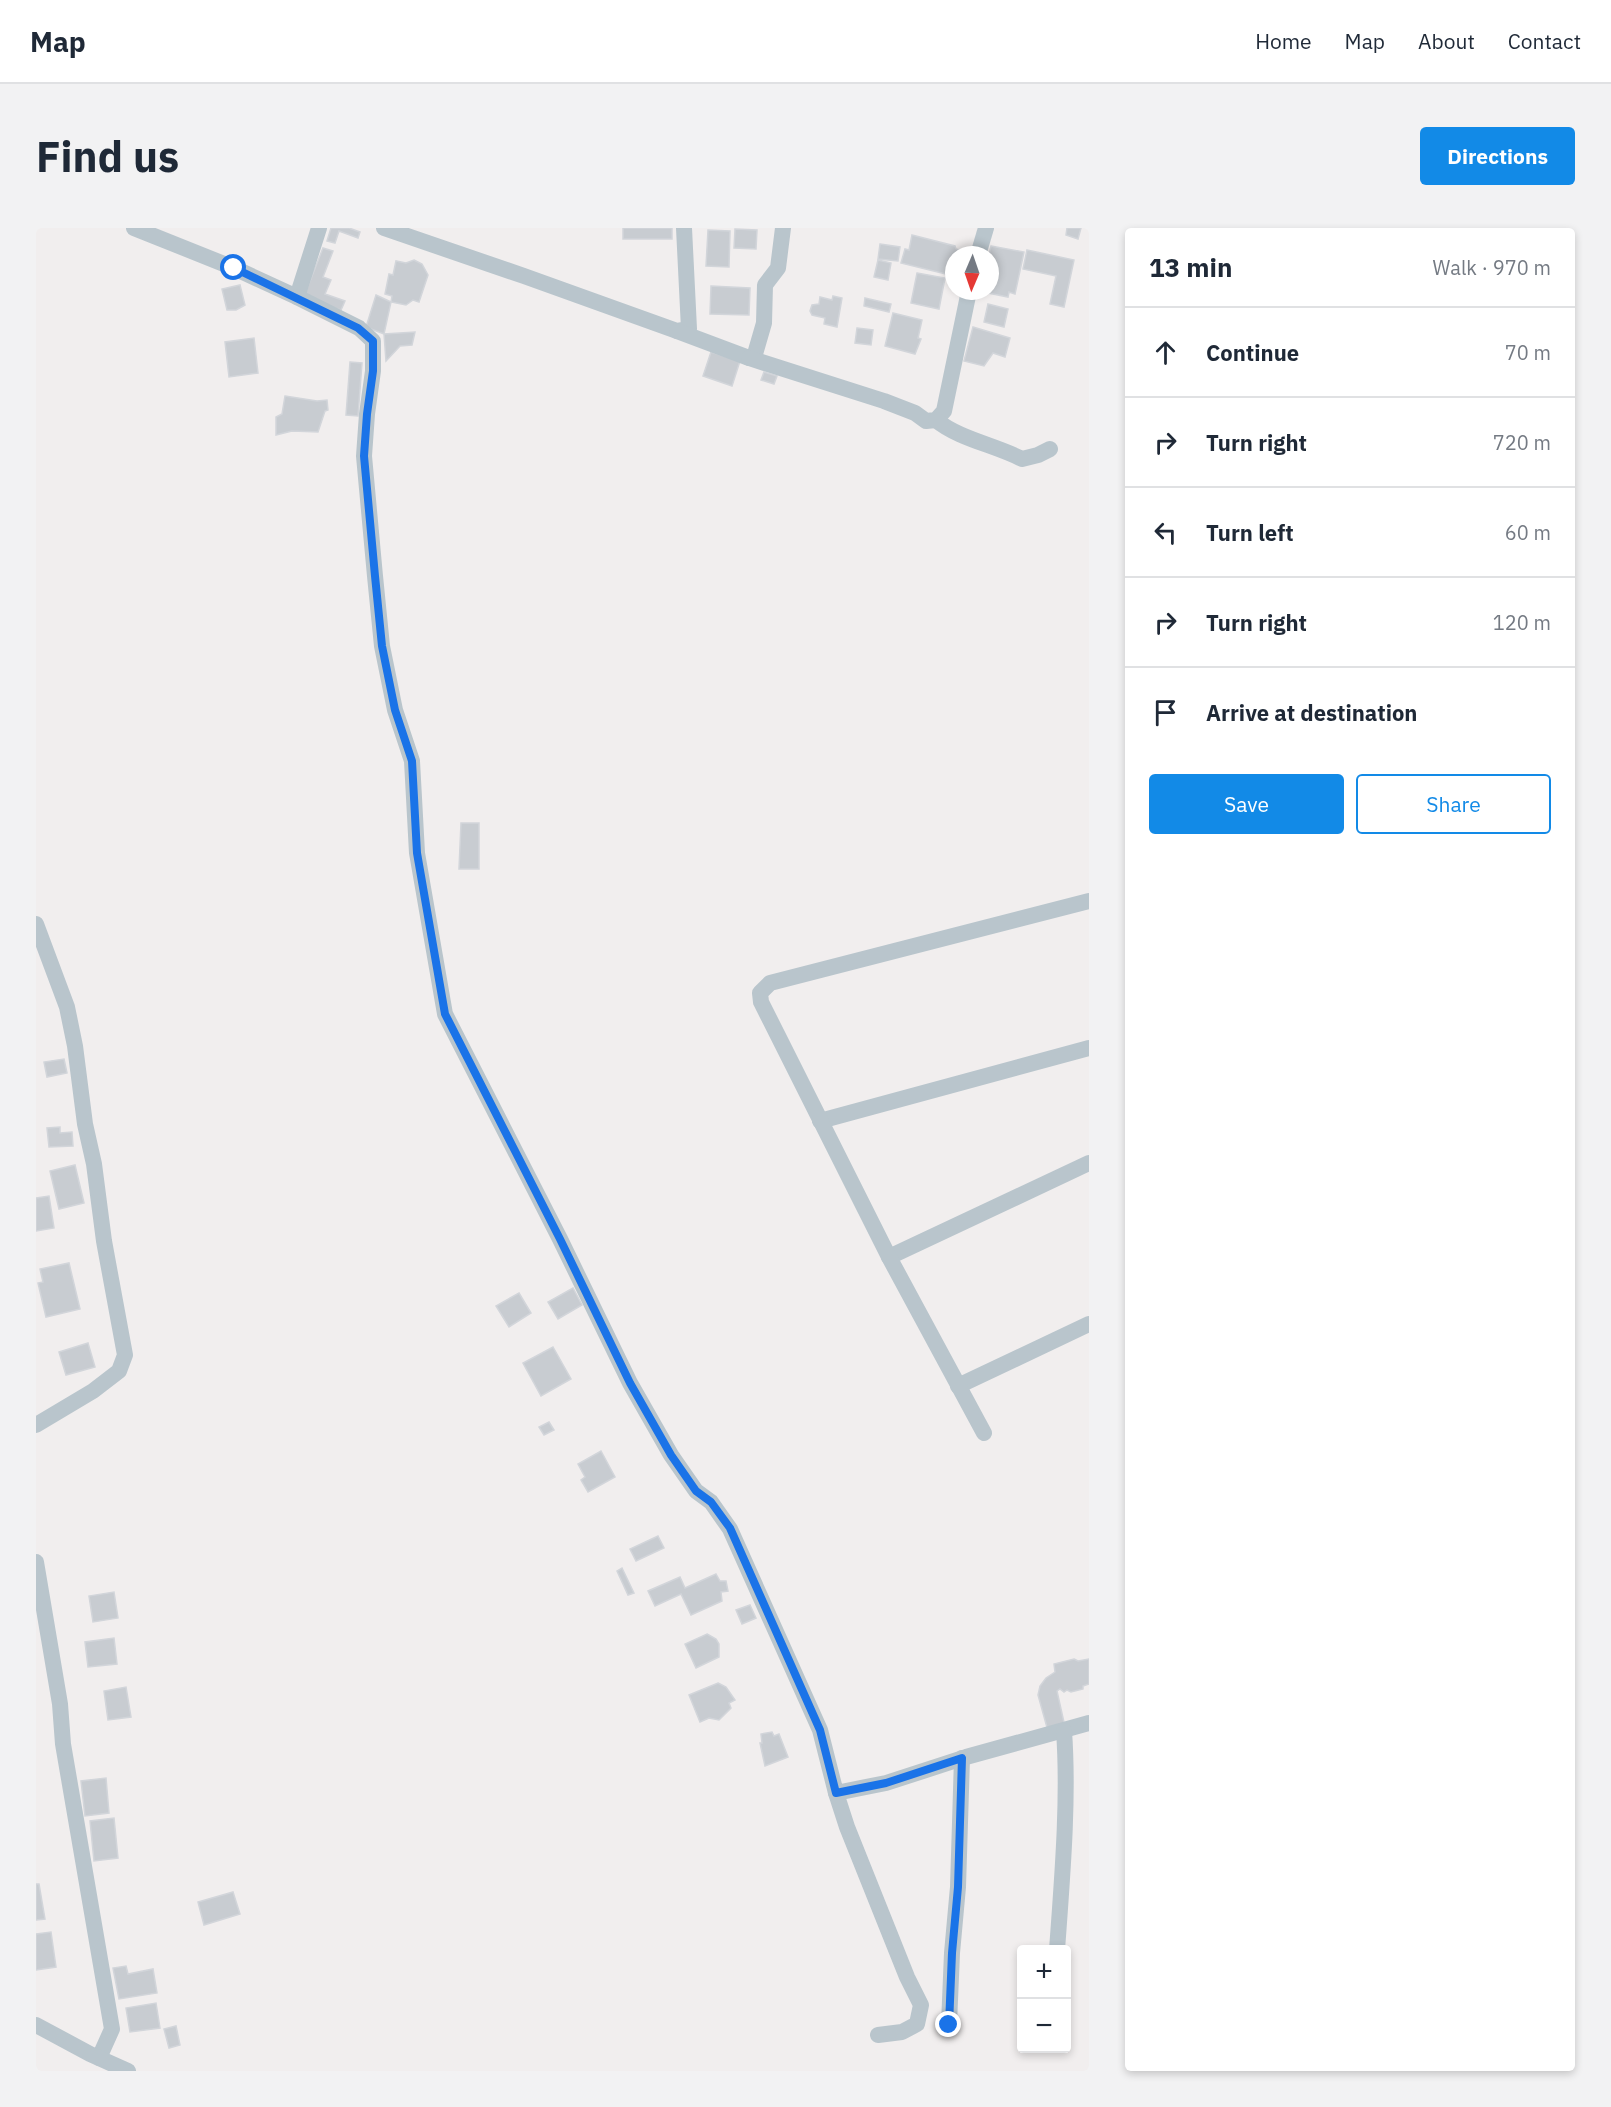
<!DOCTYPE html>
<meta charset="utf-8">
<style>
:root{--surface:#fff;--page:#f2f2f3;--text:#1f2937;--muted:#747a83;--line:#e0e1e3;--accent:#128ae7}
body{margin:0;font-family:"IBM Plex Sans",sans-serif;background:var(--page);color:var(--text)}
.controls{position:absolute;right:18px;bottom:18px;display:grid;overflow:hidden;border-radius:6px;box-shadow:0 3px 9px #0003}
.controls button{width:54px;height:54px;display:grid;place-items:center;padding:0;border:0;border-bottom:2px solid var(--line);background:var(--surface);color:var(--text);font:30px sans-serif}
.compass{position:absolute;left:909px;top:18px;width:54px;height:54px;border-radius:50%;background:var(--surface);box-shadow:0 3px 9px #0003;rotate:182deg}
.stop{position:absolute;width:18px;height:18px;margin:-14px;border:4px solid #1a73e8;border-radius:50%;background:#fff}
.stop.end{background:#1a73e8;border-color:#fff;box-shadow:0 2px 6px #0008}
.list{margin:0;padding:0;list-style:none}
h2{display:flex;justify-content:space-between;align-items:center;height:78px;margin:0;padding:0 24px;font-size:26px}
h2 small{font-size:20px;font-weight:400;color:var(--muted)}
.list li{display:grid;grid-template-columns:39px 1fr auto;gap:18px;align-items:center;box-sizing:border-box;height:90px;padding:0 24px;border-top:2px solid var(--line)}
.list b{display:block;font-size:22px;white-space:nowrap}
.list em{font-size:20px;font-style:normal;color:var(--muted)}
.actions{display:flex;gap:12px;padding:18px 24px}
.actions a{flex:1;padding:14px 0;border:2px solid var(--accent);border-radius:6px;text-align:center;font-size:21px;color:var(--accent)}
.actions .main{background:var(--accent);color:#fff}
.icon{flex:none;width:33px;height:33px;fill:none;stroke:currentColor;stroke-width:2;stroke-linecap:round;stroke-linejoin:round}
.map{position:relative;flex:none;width:1053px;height:1843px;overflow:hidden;border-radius:6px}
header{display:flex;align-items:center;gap:36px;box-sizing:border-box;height:84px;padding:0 30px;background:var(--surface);border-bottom:2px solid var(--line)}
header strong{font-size:28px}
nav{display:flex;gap:33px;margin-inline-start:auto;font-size:21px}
.intro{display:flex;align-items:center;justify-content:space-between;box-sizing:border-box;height:144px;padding:0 36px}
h1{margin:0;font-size:42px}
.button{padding:15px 27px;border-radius:6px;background:var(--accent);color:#fff;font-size:21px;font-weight:700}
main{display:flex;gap:36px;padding:0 36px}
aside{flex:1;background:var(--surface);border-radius:6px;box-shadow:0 3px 9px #0003}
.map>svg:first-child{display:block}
.building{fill:#c8ccd1;stroke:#d2d5da;stroke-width:1.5}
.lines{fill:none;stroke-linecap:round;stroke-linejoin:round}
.minor{stroke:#b9c5cc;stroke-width:16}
.route{stroke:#1a73e8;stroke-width:8}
</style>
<header>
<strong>Map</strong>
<nav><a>Home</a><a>Map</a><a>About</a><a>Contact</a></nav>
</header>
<div class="intro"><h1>Find us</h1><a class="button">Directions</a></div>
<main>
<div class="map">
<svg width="1053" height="1843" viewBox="0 0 1053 1843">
<rect width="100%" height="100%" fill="#f1eeee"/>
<g class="building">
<polygon points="295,0 313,0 324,4 322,10 303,3 299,15 291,13"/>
<rect x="587" y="0" width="49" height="11"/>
<polygon points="1031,0 1045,0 1042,11 1030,7"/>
<polygon points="699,1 721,2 720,21 698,20"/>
<polygon points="672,2 694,3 693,39 670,38"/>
<polygon points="876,7 919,18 920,21 931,24 930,27 918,27 918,48 865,35 869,21 873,22"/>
<polygon points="844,16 864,19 862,33 842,31"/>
<polygon points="955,18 988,24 979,66 973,64 972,69 952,65 954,63 953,27"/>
<polygon points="287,20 297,23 287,49 295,52 289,66 309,73 305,82 267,71"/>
<polygon points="991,22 1038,32 1028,79 1014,76 1020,48 987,41"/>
<polygon points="378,32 386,36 392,47 383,74 377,72 370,77 355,74 356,68 349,66 353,46 357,47 360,33 370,35"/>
<polygon points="842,32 855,35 852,52 838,49"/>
<polygon points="881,45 909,50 903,81 875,75"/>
<polygon points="204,57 209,77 200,82 191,82 186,61"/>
<polygon points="675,58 714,60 713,87 674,86"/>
<polygon points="340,67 355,74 348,106 330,99"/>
<polygon points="797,68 806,70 801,99 788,96 789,90 776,87 774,83 776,77 783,76 784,69 796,72"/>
<polygon points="829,70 855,76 853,84 828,78"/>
<polygon points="952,76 972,81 968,99 948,94"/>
<polygon points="857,85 886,92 882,110 885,111 879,126 849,118"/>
<polygon points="937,99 974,110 969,129 957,125 948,138 928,133"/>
<polygon points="821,100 837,102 835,117 819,115"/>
<polygon points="379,104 376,117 364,118 350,133 348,106"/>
<polygon points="218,110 222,145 193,149 189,114"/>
<polygon points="675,124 704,133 696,158 667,148"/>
<polygon points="314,134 326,135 322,188 310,187"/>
<polygon points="728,144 741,148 738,156 725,152"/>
<polygon points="249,168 281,173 291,172 292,182 289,183 282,204 256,203 240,207 240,189 246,186"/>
<polygon points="425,595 443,595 443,641 423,641"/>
<polygon points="28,831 31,845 11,849 8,834"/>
<polygon points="24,899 24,905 36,904 37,918 13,919 11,900"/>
<polygon points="39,937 48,975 23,981 14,943"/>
<polygon points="13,968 18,1000 0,1003 0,970"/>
<polygon points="33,1035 44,1081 10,1089 2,1055 7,1054 4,1041"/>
<polygon points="537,1060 546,1077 522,1091 512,1074"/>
<polygon points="483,1065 495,1085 473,1099 460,1078"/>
<polygon points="52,1115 59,1139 30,1147 23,1124"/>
<polygon points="517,1119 535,1151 505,1168 487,1135"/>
<polygon points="513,1194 518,1202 508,1207 503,1199"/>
<polygon points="565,1223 579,1249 552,1264 545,1252 549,1249 542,1236"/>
<polygon points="622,1308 628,1320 600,1333 594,1321"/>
<polygon points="586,1340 598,1365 592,1367 581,1343"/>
<polygon points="680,1346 684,1353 690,1353 692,1363 685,1364 686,1373 655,1387 645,1366 619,1378 612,1363 644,1349 649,1360"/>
<polygon points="78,1364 82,1390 57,1394 53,1368"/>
<polygon points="714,1377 720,1390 706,1396 700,1382"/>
<polygon points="671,1406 680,1411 683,1416 683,1429 660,1440 649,1416"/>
<polygon points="78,1410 81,1436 52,1439 49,1414"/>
<polygon points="1038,1431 1042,1433 1053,1431 1053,1456 1047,1458 1047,1461 1035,1464 1031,1462 1028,1464 1024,1461 1021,1463 1029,1499 1012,1503 1002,1467 1004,1458 1010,1450 1019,1444 1018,1436"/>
<polygon points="682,1455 690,1459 699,1472 693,1475 695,1480 683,1492 673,1490 664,1494 653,1467"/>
<polygon points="90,1459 95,1489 72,1492 68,1463"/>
<polygon points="736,1504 738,1508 743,1506 752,1529 729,1538 724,1515 726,1515 725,1506"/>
<polygon points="70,1550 73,1585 49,1588 45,1553"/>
<polygon points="78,1590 82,1630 58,1633 54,1593"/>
<polygon points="0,1656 3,1656 9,1691 0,1692"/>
<polygon points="197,1664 204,1686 168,1697 162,1674"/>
<polygon points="15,1704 20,1739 0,1742 0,1706"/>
<polygon points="90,1738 92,1746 117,1741 121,1765 83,1771 77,1740"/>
<polygon points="120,1775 124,1800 94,1804 90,1780"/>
<polygon points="140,1798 144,1817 133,1820 128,1801"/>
</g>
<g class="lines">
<g class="minor">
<polyline points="98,0 198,40 261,69 283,0"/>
<polyline points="348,0 488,48 641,103 653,101 648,0"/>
<polyline points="942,27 950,0"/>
<polyline points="261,69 323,100 337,113 337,143 331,186 328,228 339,348 346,418 359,482 376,533 381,625 409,786 524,1011 594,1155 635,1227 660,1263 675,1274 694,1301 784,1502 800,1565 850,1555 930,1529 1053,1495"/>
<polyline points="641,103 713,130 719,126 728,95 729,57 742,40 747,0"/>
<polyline points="713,130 848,173 879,185 890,193 900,192 908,183 933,63"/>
<path d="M900 192C923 211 959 217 986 231L1002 227 1014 221"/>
<polyline points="0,696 31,779 39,818 49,896 58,936 68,1013 89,1127 83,1143 57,1163 0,1197"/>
<polyline points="784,893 1053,820"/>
<polyline points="853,1029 1053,935"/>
<polyline points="922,1158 1053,1096"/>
<polyline points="948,1205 853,1029 725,774 724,765 734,755 1053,673"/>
<polyline points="0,1334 24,1476 27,1516 76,1801 63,1830"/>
<polyline points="800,1565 811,1599 871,1749 885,1777 881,1796 866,1804 842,1807"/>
<path d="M1021 1722C1026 1652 1033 1572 1028 1503"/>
<polyline points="913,1796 916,1725 922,1659 926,1530"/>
<polyline points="0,1797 54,1826 92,1843"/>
</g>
</g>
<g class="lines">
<polyline class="route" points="198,40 322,100 337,113 337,143 331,186 328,228 339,348 346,418 359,482 376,533 381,625 409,786 524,1011 594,1155 635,1227 660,1263 675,1274 694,1300 784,1502 800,1565 850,1555 926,1530 922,1659 916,1725 913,1797"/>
</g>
</svg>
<div class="controls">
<button>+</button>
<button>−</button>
</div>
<svg class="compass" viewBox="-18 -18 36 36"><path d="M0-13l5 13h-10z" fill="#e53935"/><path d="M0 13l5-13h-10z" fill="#747a83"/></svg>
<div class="stop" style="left:198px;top:40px"></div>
<div class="stop end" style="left:913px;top:1797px"></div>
</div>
<aside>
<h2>13 min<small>Walk · 970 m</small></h2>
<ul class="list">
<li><svg class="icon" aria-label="ahead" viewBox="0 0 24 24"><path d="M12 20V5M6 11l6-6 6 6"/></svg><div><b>Continue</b></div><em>70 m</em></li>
<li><svg class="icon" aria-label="right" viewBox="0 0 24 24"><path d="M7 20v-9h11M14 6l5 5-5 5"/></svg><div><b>Turn right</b></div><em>720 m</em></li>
<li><svg class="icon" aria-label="left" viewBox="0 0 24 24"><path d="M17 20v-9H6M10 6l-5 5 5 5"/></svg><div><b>Turn left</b></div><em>60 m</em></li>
<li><svg class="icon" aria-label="right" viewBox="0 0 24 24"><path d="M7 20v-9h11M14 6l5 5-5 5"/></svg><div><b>Turn right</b></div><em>120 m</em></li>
<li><svg class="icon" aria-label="arrive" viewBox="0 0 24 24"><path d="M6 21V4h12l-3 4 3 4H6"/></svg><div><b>Arrive at destination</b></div></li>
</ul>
<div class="actions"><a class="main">Save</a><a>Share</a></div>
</aside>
</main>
